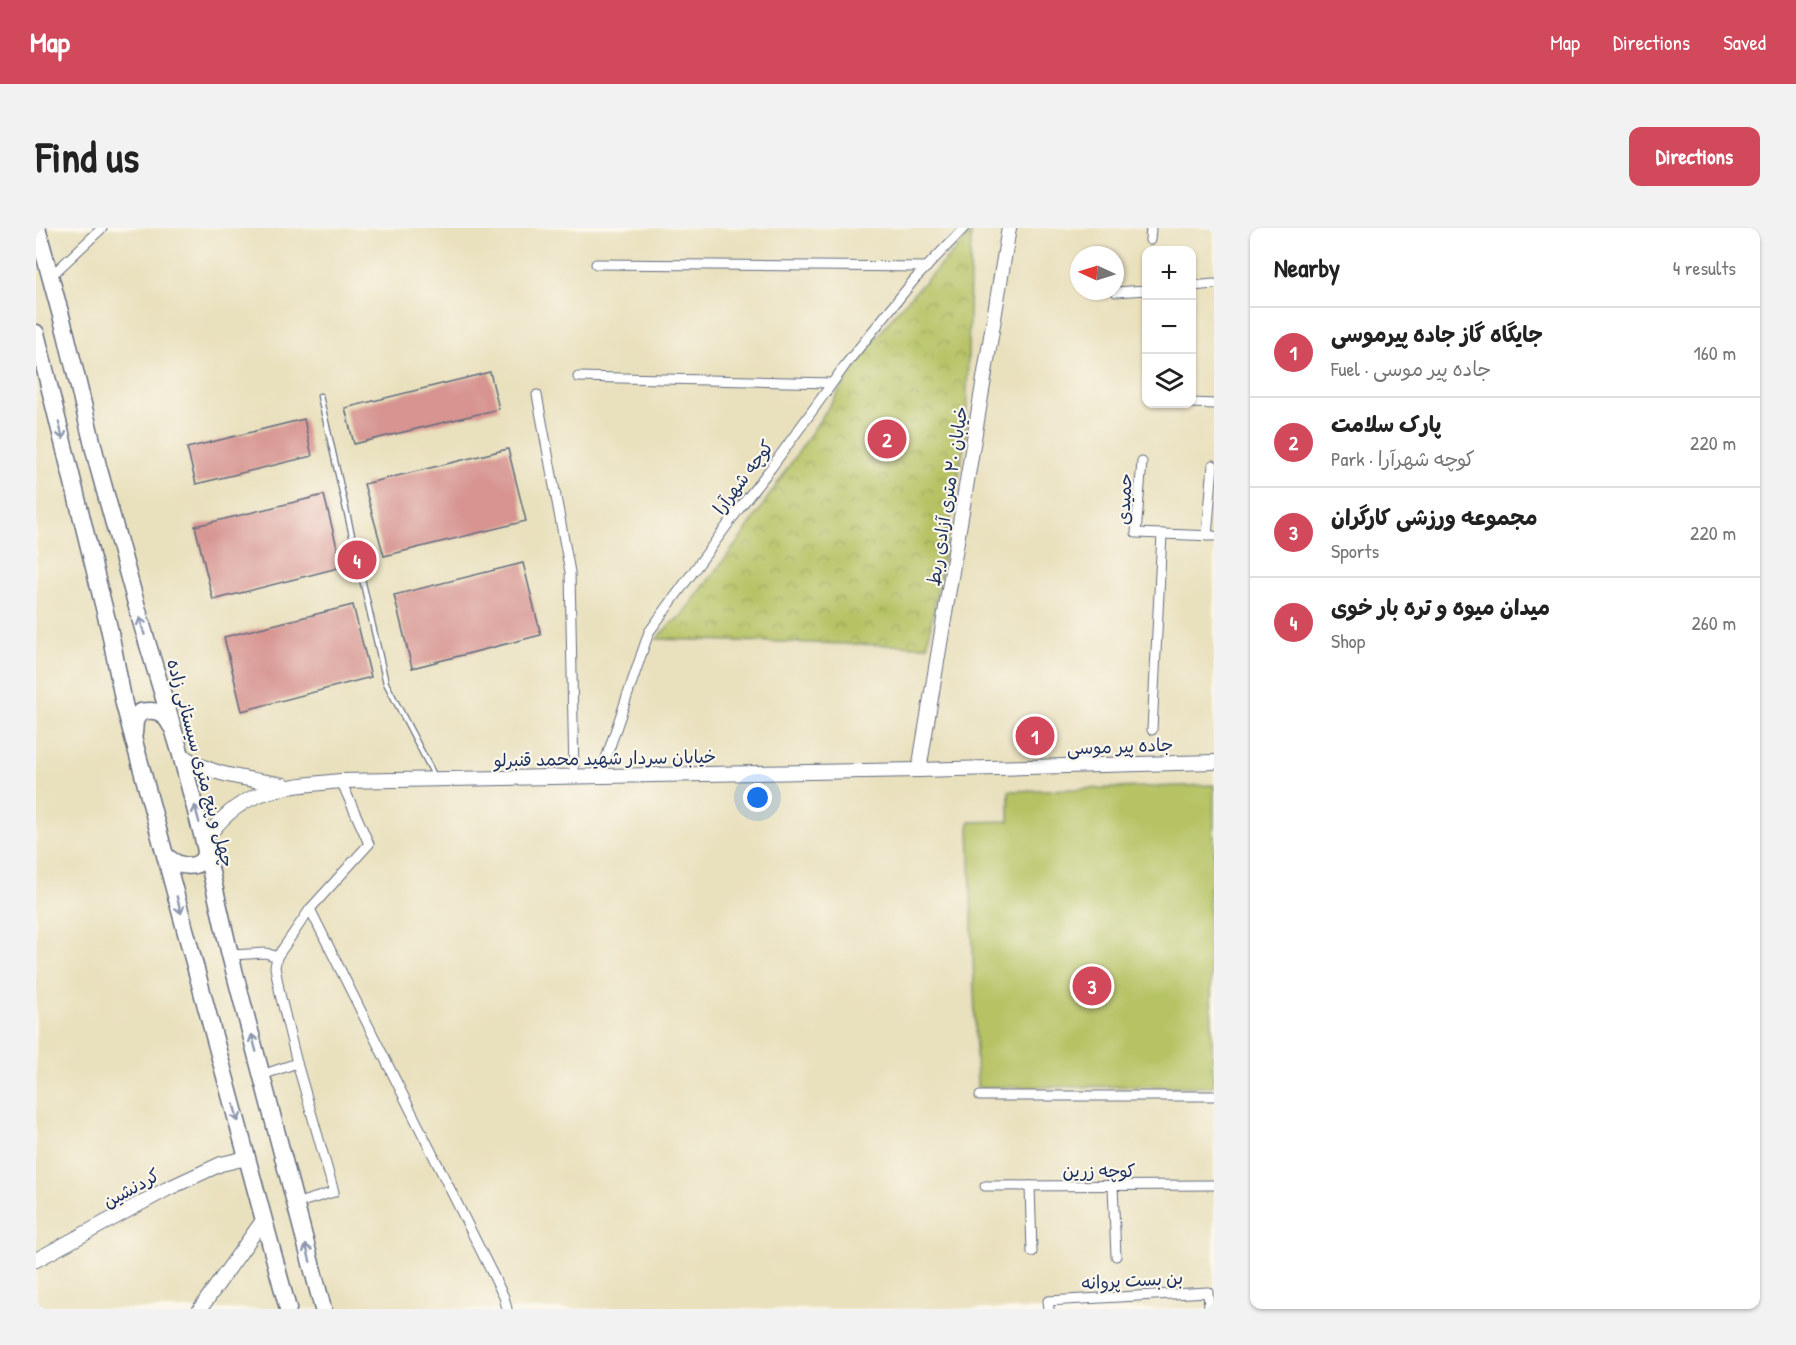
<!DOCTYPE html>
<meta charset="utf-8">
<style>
:root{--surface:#fff;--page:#f2f2f2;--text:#222;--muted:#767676;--line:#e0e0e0;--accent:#d1495b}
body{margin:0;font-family:"Patrick Hand","Playpen Sans Arabic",sans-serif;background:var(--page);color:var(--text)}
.controls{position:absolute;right:18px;top:18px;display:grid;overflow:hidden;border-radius:12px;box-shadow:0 2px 4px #0004}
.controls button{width:54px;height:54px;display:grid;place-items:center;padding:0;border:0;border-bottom:2px solid var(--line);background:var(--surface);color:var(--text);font:30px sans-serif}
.compass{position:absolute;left:1034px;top:18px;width:54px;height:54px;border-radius:50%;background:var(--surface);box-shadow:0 2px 4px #0004;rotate:274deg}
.you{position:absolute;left:722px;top:570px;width:21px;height:21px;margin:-15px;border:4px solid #fff;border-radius:50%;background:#1a73e8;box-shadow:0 0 0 9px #1a73e833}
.badge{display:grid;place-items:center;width:39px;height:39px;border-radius:50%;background:var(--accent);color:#fff;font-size:20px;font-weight:700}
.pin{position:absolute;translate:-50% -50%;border:3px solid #fff;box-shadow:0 2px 6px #0006}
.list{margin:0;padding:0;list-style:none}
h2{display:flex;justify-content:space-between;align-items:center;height:78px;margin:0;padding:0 24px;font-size:26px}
h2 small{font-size:20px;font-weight:400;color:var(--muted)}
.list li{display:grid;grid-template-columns:39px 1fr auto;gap:18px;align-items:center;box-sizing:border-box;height:90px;padding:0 24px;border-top:2px solid var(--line)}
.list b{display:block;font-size:22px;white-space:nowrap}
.list p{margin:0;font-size:20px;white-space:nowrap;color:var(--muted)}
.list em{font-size:20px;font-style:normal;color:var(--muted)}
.icon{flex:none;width:33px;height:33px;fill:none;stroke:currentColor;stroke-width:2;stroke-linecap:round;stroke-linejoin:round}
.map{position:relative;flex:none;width:1178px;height:1081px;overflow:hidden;border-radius:12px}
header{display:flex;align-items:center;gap:36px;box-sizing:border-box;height:84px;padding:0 30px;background:var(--accent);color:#fff}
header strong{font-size:28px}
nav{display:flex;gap:33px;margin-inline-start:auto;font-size:21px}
.intro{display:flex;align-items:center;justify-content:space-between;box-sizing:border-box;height:144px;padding:0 36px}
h1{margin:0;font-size:42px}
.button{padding:15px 27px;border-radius:12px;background:var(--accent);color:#fff;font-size:21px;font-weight:700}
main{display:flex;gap:36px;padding:0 36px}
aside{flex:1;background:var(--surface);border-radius:12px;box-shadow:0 2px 4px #0004}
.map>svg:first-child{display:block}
.grass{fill:#b6c263;stroke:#687860;stroke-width:1.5}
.park{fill:url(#park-crowns);stroke:#687860;stroke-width:1.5}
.building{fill:#d79491}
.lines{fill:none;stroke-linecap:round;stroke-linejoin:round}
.lane-casing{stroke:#636d7f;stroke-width:7}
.street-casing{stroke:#636d7f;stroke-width:11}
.secondary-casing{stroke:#636d7f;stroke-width:16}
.highway-casing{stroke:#636d7f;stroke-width:19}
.lane{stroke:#fff;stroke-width:4.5}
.street{stroke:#fff;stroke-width:9}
.secondary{stroke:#fff;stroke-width:14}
.highway{stroke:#fff;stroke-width:16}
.oneway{stroke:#8d97ae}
.labels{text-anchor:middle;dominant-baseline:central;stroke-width:4.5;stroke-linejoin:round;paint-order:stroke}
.street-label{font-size:18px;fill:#1b2f5e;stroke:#fbf7ec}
</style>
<header>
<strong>Map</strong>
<nav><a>Map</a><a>Directions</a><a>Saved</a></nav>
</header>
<div class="intro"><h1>Find us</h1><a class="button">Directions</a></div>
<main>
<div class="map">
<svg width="1178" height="1081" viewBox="0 0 1178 1081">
<defs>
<pattern id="park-crowns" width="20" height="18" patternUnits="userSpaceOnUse" patternTransform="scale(1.5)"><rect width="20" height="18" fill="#b6c263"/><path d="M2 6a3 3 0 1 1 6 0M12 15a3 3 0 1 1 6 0" fill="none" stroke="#939e55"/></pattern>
</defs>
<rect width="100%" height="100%" fill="#fbf7ec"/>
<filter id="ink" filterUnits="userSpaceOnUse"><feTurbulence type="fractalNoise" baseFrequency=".0167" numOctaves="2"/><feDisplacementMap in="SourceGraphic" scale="12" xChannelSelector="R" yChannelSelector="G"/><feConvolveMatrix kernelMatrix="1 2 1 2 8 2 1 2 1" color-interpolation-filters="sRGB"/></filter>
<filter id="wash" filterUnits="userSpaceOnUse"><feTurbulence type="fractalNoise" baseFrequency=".008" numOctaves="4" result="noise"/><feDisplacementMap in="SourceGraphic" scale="24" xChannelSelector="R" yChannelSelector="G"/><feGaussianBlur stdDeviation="1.35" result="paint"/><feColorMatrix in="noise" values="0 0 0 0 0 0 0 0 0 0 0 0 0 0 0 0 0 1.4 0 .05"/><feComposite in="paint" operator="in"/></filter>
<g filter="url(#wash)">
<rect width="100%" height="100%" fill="#e9e0bd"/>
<polygon class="grass" points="1178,557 1178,658 1173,659 1177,858 941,859 933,594 973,593 973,563"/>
<polygon class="park" points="935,5 930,208 891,418 621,411 633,397 645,388 707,307 826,129 861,83"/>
<g id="blocks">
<g class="building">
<polygon points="454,144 463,181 318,216 309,180"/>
<polygon points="268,191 276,228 160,256 151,220"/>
<polygon points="472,221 490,293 348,328 328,256"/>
<polygon points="288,267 306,339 177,372 159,298"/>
<polygon points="487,335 505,407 376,440 358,367"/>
<polygon points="317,377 335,449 206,483 188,409"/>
</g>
</g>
</g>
<g filter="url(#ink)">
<use href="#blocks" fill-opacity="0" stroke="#636d7f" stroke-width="1.5"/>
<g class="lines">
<g class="lane-casing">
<polyline id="lane" points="284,168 350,455 399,549"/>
</g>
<g class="street-casing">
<g id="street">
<polyline points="1114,12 1115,0"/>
<polyline points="560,36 891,39"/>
<polyline points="14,49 66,0"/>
<polyline points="1156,58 1178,56"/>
<polyline points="1080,64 1110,62"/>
<polyline points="542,149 796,155"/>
<polyline points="501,167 534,344 538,548"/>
<polyline points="1156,175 1178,176"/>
<polyline points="1106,234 1100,305 1178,308"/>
<polyline points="1171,308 1177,237"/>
<polyline points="1116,502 1126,306"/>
<polyline points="564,548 613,404 706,277 735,240 810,136 878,52 928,0"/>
<polyline points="305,553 333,616 274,681 468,1069 471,1081"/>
<polyline points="194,727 230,725 241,729"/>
<polyline points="226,847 261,835"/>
<polyline points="944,868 1178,868"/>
<polyline points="949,958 1178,957"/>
<polyline points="994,958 996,1024"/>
<polyline points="1077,958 1080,1028"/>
<polyline points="259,976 298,964 261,835 244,766 239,739 241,729 274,681"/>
<polyline points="1013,1081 1012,1073 1172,1064 1173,1081"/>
</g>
</g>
<g class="secondary-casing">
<g id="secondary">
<path d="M145 527C178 549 210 550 248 557"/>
<polyline points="883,542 973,0"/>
<path d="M168 614C204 559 246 559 305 553L883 542 1178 534"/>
<polyline points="0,1032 131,961 185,936 211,930"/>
<polyline points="164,1081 228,991"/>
</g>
</g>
<g class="highway-casing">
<g id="highway">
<polyline points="1,0 30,106 62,238 106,397 145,527 168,614 194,727 287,1081"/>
<polyline points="0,105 74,404 88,476 252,1081"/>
<path d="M98 506 99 493 104 484C120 481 127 483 135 498"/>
<path d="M130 628C142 639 164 644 170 625"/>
</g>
</g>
<use href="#lane" class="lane"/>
<use href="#street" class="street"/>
<use href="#secondary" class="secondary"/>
<use href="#highway" class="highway"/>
</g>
<defs><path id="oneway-shaft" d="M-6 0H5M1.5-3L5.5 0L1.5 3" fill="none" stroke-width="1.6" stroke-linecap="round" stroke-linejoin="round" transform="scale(1.5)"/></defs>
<g class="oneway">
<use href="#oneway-shaft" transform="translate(25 203) rotate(76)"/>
<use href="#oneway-shaft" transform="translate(106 398) rotate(-106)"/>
<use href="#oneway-shaft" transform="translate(161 586) rotate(-105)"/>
<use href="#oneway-shaft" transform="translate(143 677) rotate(75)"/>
<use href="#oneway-shaft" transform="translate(218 815) rotate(-105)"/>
<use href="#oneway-shaft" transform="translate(200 885) rotate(75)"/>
<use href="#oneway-shaft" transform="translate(272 1025) rotate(-105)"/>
</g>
</g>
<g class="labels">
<g class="street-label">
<text transform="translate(707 249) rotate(-53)">کوچه شهرآرا</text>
<text transform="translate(911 268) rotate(-81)">خیابان ۲۰ متری آزادی ربط</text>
<text transform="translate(1088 271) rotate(-87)">حمیدی</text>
<text transform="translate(1084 518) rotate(-2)">جاده پیر موسی</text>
<text transform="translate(569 530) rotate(-1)">خیابان سردار شهید محمد قنبرلو</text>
<text transform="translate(165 535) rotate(75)">چهل و پنج متری سیستانی زاده</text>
<text x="1063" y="942">کوچه زرین</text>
<text transform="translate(95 960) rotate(-29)">کردنشین</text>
<text transform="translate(1096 1052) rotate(-3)">بن بست پروانه</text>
</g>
</g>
</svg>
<div class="controls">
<button>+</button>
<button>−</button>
<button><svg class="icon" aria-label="layers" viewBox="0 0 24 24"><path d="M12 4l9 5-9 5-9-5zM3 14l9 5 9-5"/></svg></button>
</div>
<svg class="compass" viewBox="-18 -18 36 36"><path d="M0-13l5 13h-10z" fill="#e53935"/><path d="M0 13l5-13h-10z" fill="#767676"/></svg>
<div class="you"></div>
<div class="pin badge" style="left:999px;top:508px">1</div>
<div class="pin badge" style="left:851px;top:211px">2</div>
<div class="pin badge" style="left:1056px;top:758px">3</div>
<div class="pin badge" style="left:321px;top:332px">4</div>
</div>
<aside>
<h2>Nearby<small>4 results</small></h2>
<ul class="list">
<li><span class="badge">1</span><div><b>جایگاه گاز جاده پیرموسی</b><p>Fuel · جاده پیر موسی</p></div><em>160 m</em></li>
<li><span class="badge">2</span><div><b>پارک سلامت</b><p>Park · کوچه شهرآرا</p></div><em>220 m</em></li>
<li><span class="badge">3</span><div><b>مجموعه ورزشی کارگران</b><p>Sports</p></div><em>220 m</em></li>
<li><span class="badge">4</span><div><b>میدان میوه و تره بار خوی</b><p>Shop</p></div><em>260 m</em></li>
</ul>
</aside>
</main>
